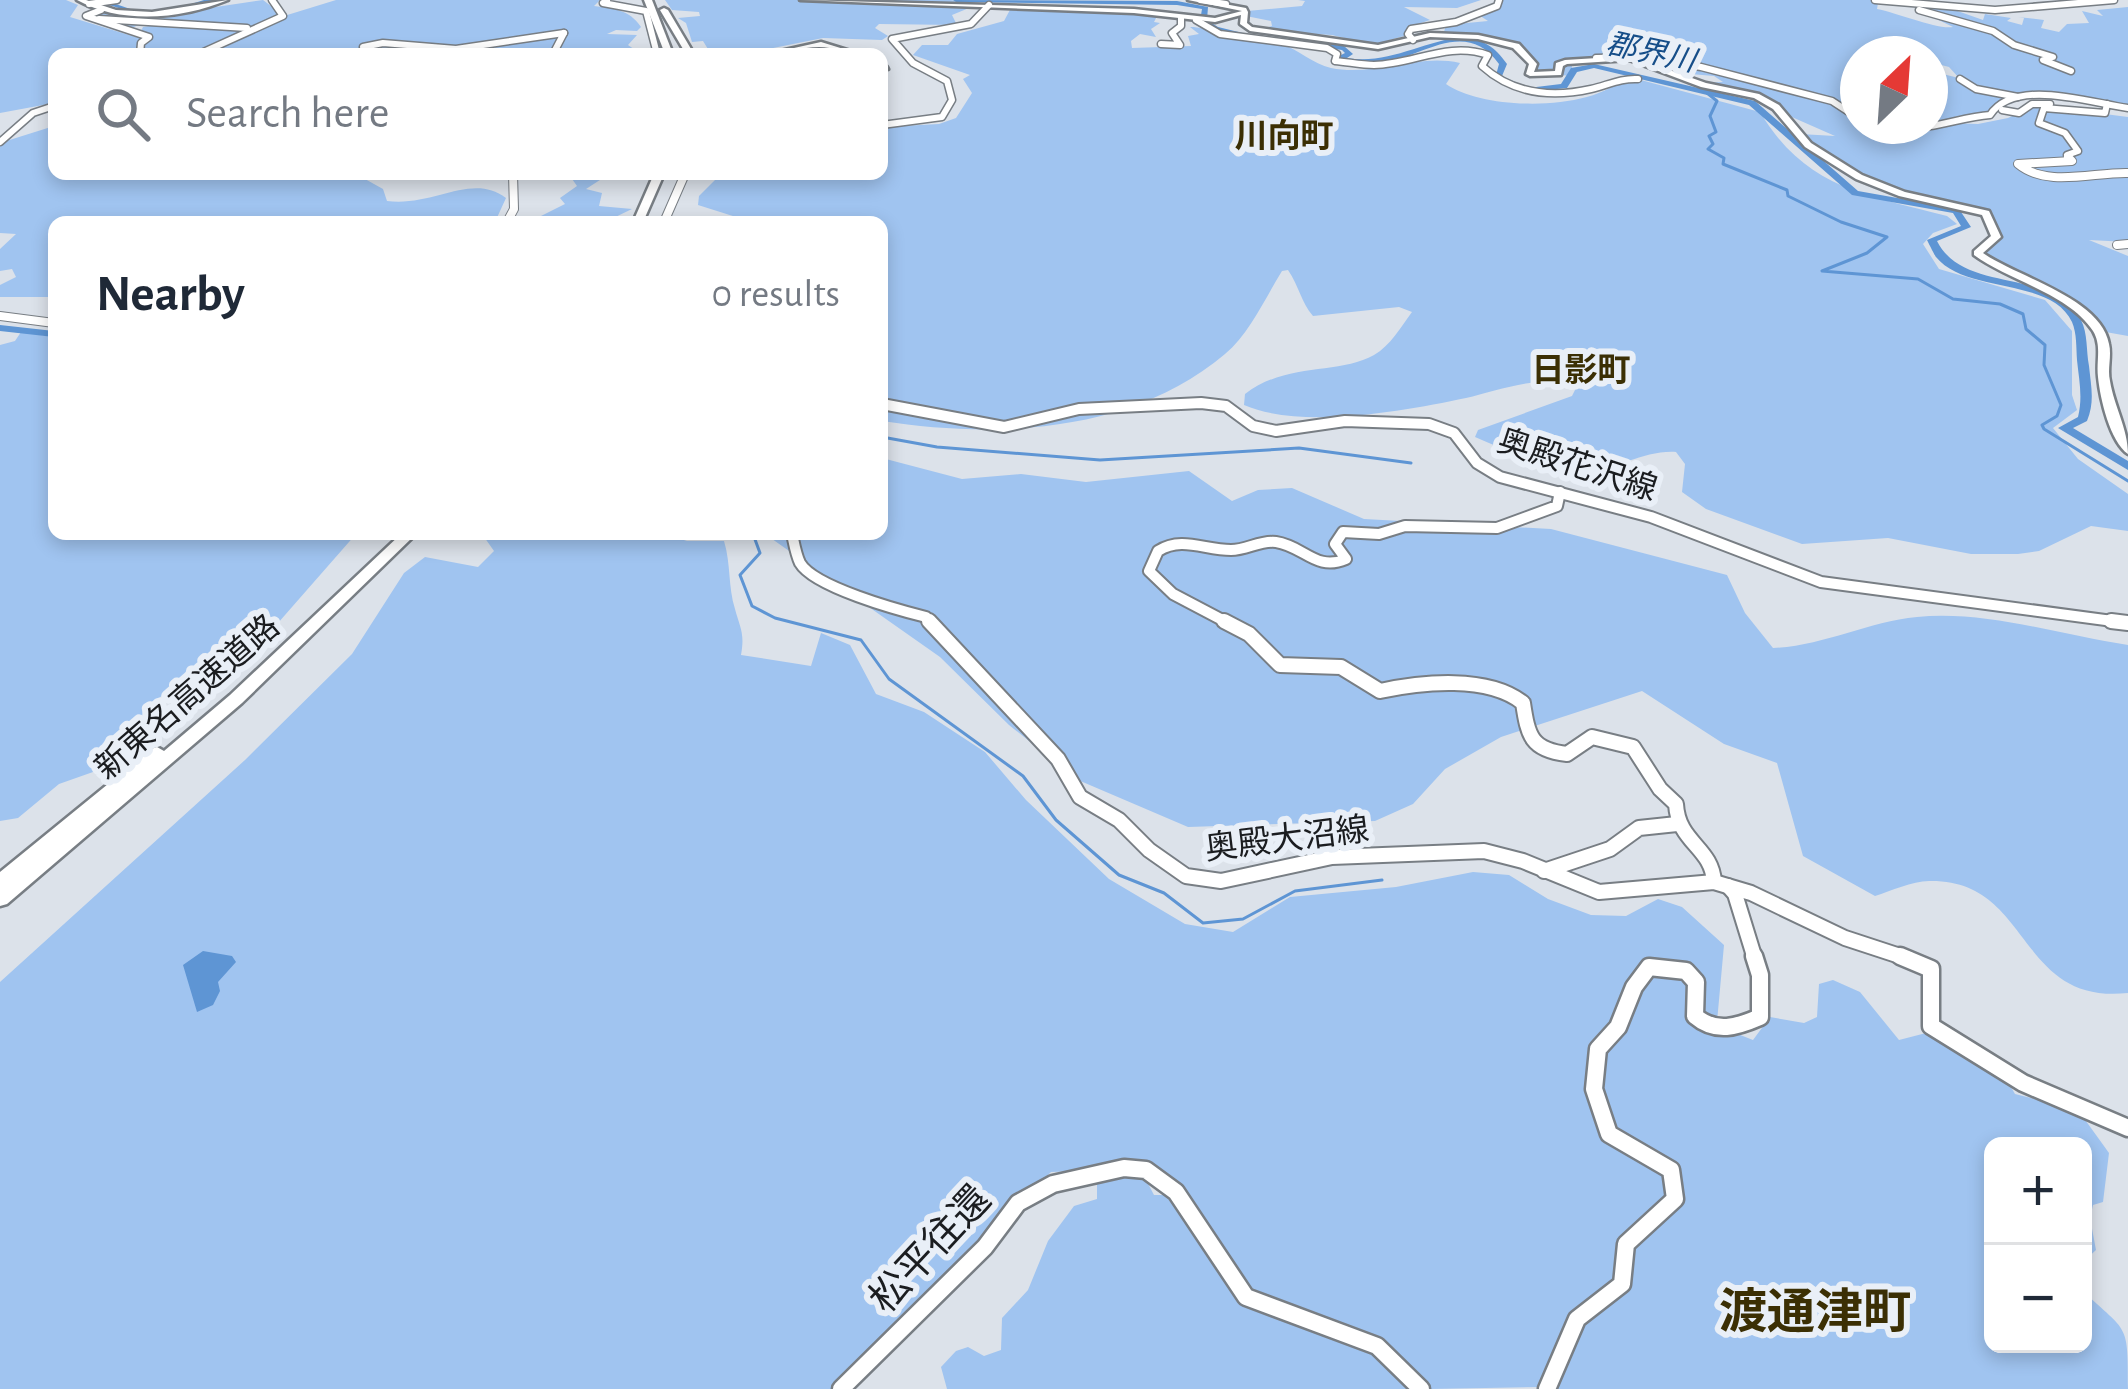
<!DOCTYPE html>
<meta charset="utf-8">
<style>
:root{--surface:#fff;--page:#f6f6f7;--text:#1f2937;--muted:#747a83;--line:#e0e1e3}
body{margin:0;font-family:"Alegreya Sans","Noto Sans JP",sans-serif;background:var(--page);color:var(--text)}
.controls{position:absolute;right:36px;bottom:36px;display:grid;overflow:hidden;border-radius:18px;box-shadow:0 6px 18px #0003}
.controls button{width:108px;height:108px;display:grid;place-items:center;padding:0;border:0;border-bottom:3px solid var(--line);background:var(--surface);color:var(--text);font:60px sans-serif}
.compass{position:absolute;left:1840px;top:36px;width:108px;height:108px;border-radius:50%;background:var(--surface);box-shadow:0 6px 18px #0003;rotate:25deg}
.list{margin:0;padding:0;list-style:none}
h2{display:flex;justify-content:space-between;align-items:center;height:156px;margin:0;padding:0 48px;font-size:51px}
h2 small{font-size:39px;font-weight:400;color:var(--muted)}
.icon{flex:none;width:66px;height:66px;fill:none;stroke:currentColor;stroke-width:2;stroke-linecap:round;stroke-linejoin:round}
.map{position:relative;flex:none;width:2128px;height:1389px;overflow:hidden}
.search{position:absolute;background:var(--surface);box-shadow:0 6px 18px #0003;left:48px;top:48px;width:840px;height:132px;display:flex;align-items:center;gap:30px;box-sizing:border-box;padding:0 42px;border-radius:18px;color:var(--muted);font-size:45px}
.panel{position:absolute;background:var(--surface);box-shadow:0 6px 18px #0003;left:48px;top:216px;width:840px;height:324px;border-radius:18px}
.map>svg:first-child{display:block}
.green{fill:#a0c4f0;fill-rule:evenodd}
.water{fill:#5e95d4}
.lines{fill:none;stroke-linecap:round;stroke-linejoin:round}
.stream{stroke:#5e95d4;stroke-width:3}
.river{fill:#5e95d4;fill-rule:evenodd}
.minor-far4-casing{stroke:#787e84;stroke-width:9}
.minor-far3-casing{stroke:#787e84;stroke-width:10}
.minor-far2-casing{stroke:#787e84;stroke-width:14}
.minor-far1-casing{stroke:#787e84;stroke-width:18}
.minor-casing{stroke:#787e84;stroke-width:21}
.major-casing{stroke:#787e84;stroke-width:5}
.highway-casing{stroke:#787e84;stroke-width:5}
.minor-far4{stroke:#fff;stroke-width:6}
.minor-far3{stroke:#fff;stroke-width:8}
.minor-far2{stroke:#fff;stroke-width:10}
.minor-far1{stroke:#fff;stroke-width:14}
.minor{stroke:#fff;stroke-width:16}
.major{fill:#fff;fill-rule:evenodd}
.highway{fill:#fff;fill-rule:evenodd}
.labels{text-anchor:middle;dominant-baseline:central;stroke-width:12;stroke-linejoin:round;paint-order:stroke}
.far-water-label{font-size:30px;font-style:italic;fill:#164e89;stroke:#e9eff7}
.far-quarter-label{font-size:33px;font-weight:bold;fill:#3b2f04;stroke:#e9eff7}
.street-label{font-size:33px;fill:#1b1d20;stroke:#e9eff7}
.near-street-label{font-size:39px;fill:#1b1d20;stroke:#e9eff7}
.near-quarter-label{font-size:48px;font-weight:bold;fill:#3b2f04;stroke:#e9eff7}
</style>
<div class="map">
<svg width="2128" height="1389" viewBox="0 0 2128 1389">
<rect width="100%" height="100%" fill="#dce2ea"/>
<g class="green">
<polygon points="0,0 66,0 78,5 70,17 142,39 139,54 54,54 54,103 0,113"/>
<path d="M263 0 284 16 336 0H600L594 6C614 9 629 9 641 27L637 31 616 30 607 34 637 35 628 45 641 54H144L141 43 151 37 141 31 143 27 164 24 130 23 139 25 128 29 90 16 99 11 162 15Z"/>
<polygon points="665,0 950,0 990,4 955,2 969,8 952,15 957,25 879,24 875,28 888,36 882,40 823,38 744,54 711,54 703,41 692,42 686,23 678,18 700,16 699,12 672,10"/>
<polygon points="1298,0 1481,0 1457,8 1404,7 1430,20 1409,27 1411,34 1372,45 1332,35 1270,31 1265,28 1272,26 1271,21 1246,16 1247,11 1302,6 1305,1"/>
<path d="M1500 0H1870L1878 3 1877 9C1898 13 1938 30 1953 27L1916 9 1949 8 1983 20 1985 14 2011 18 2007 21 2022 25 2024 18 2018 17 2044 20 2041 28 2059 32 2067 24 2089 23 2082 11 2103 16 2097 10 2128 7V107L2015 96 2013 103 1990 108 1991 114 1956 116 1948 123 1978 124 2008 118 2035 105 2128 117V242L2089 240 2128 256V336L2100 331 2078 304 1983 255V249L1998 234 1987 212C1958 199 1930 200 1901 193 1864 183 1827 161 1800 134L1835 136 1785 114 1764 99 1703 83 1723 82 1714 76 1679 73 1684 69C1661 61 1620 50 1594 59L1602 62 1572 66 1571 76 1532 72 1536 67C1509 37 1479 43 1444 32L1446 25 1488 21 1479 15ZM1858 54H1930V62L1949 67 1959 78 1930 71V126H1858Z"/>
<path d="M1011 8 1157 16 1154 22 1160 23 1151 29 1156 37 1140 34 1131 41 1132 48 1191 46 1188 36 1199 34 1190 27C1199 26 1268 40 1281 44 1298 49 1313 64 1331 68 1374 77 1417 53 1460 63L1446 84C1485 111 1593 112 1626 76L1760 112C1806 189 1867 195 1947 216L1957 224 1933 233 1923 244 1939 269 2045 300 2072 331V395L2077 410 2053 428 2078 459 2128 494V531L2091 526 2039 551 2018 554H1971L1888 538 1802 544 1706 509 1682 492 1685 464 1676 452C1643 450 1616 471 1584 470 1547 469 1508 451 1475 437L1478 430 1572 396 1576 388C1544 372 1498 391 1466 398 1404 411 1302 430 1244 405L1245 394C1286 362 1339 375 1374 355 1390 346 1401 327 1412 312L1399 307 1313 316C1301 302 1299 286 1288 270L1282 271C1265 298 1250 333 1225 354 1131 433 998 439 882 421V222H730L736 217 698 205 699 196 716 179 710 174H882V127L939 124 956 118 972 93 963 79 970 75 913 55 922 45H948L957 34 1004 21Z"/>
<path d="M54 126V174H356L383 189 387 201C434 207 472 172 506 198L495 222H54V297H0V285L16 277 12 269 0 271V249L16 234 0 233V143Z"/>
<polygon points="570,176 603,178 586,189 602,193 599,206 632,209 605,222 529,222 565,204 560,198 577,186"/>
<polygon points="21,332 54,337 54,428 48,433 49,441 54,439 54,534 356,534 278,623 220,651 146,708 148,725 93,772 59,784 18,818 0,821 0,345 15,341"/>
<path d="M882 458 962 479 1021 474 1086 482 1189 471 1232 501 1258 490 1292 488 1364 519 1551 529 1727 575 1745 613 1773 648C1823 646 1867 622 1917 617 1985 610 2061 635 2128 645V993C2015 1005 2033 879 1929 881 1912 881 1891 891 1875 896L1803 856 1777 763 1724 744 1642 691 1501 737 1445 769 1413 804 1375 821 1188 827 1078 780 1009 725 940 657 765 534H882Z"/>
<path d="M482 534H665L687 541H724C731 564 728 587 735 609 740 628 745 633 741 655L811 666 821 633 850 645 876 694 924 712 985 752 1026 800 1109 879 1185 924 1233 932 1290 897 1396 887 1473 872 1509 875 1548 899 1591 915 1626 916 1658 899 1682 907 1724 945 1717 1022 1699 1013V978L1652 962C1629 999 1560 1101 1608 1139 1624 1152 1647 1160 1665 1170L1671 1197 1622 1243 1618 1282 1585 1301 1571 1320 1540 1387 1430 1389 1401 1362 1248 1294 1151 1168 1051 1172 834 1389H0V982L245 760 352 654 404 573 425 557 478 567 494 551Z"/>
<path d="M1653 969 1686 974 1692 1016 1753 1040 1770 1017 1804 1023 1817 1017 1819 984 1833 980 1860 992 1899 1040 1930 1032 2004 1075 2015 1094 2078 1110 2109 1153 2103 1202 2093 1205 2090 1218 2096 1250 2083 1262V1146H1993V1344H2083V1291C2128 1334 2128 1321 2128 1389H1555L1579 1324 1613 1297 1630 1247 1680 1188 1603 1124 1598 1059Z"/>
<polygon points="1122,1171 1144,1176 1154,1195 1174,1195 1233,1286 1367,1344 1413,1389 947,1389 941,1367 956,1351 968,1347 984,1356 1001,1350 1002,1318 1028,1290 1048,1241 1074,1206 1097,1199 1097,1179"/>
</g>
<polygon class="water" points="203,951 232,956 236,962 218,982 220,991 213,1005 197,1012 183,965"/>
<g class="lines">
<g class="stream">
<polyline points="1707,93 1717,101 1710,116 1716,132 1709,136 1713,144 1708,149 1724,158 1723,164 1787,190 1788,196 1841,222 1887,237 1867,253 1822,271 1918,279 1953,299 2000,304 2023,314 2026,329 2045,345 2044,365 2061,405 2057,416 2042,425 2044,429 2128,481"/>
<polyline points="882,437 937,447 1100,460 1299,448 1411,463"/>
<polyline points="753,534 760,553 740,575 752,606 775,618 861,640 889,679 1023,776 1056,820 1119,875 1164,893 1203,923 1243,919 1295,891 1382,880"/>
</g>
<g class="river">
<polygon points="94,0 104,0 142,13 137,14"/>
<polygon points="204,0 215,0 175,12 172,10"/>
<polygon points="953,0 1177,1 1208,7 1207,20 1218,27 1255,36 1251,38 1214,30 1200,21 1202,9 1177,5 956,2"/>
<path d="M1463 37C1484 40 1494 46 1507 64L1502 76 1528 88 1561 84 1571 68 1594 64 1755 101 1858 191 1959 209 1971 227 1937 241C1964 295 2055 267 2081 320 2088 334 2086 350 2089 366 2091 386 2095 402 2087 421L2073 428 2128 461V470L2058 428 2078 417C2083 397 2079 380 2077 360 2076 347 2077 334 2072 322 2051 277 1966 294 1936 257 1935 256 1928 242 1927 240L1961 226 1953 213 1852 195 1749 105 1594 68 1577 72 1567 88 1527 92 1495 79 1499 64C1465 16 1420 59 1376 65 1363 66 1350 63 1337 61V57L1345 53 1342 50 1283 41 1287 39 1344 46 1353 54 1347 58C1388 65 1423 41 1463 37Z"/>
<polygon points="0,325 54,331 54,337 0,331"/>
</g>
<g class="minor-far4-casing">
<g id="minor-far4">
<polyline points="607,0 603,3 646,11 657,54"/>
<polyline points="1200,0 1226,4"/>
<polyline points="1875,0 1995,10 2114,0"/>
<polyline points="89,4 117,0"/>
<polyline points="101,10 86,16 149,37 141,43 140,54"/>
<polyline points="1919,10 1993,31 2014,45 2053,57 2043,60 2071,71"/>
<polyline points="99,19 247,28"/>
<path d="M1196 20 1220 34 1327 48 1337 54 1335 61C1348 62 1361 65 1374 65 1414 64 1448 41 1488 55L1482 66C1513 94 1551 98 1591 89 1608 85 1621 78 1638 79"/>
<polyline points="1413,40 1408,34 1411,29 1456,22 1497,6 1499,0"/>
<polyline points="1161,44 1180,45 1172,33 1181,26 1181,18"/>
<polyline points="363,47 383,43 456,49 564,33"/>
<polyline points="199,54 283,16 272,0"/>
<polyline points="553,54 564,33"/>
<polyline points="1596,58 1642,57 1701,67 1832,101 1858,118"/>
<polyline points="1960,79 1976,89 2018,97"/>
<polyline points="2002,110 2019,113 2032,104 2050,104"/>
<polyline points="882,125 942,117 952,100 947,81 913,63 892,39 971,24 989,5"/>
<path d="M1903 126C1933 131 1959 117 1990 115 2015 77 2091 103 2128 108"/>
<polyline points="0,142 33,113 54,106"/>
<polyline points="2071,160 2067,155 2078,151 2065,133 2039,123 2044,108 2105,113 2107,104"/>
</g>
</g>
<g class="minor-far3-casing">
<g id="minor-far3">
<path d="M2068 157 2072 161 2018 164C2047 188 2093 172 2128 173"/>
<polyline points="507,222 514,209 513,174"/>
<polyline points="664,222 685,174"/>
<polyline points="2117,245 2128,244"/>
<polyline points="0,316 54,323"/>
</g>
</g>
<g class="minor-far2-casing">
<g id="minor-far2">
<polyline points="882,404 1004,427 1079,409 1201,403 1226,406 1253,426 1276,431 1345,421 1429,424 1454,433 1477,463 1500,477 1651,517 1821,582 2128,623"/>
<path d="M792 534C794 543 796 555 800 563 814 587 898 610 926 617L932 624"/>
<path d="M1230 624 1173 594 1149 571 1158 551C1182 536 1204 550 1231 550 1247 550 1260 540 1276 542 1304 546 1316 572 1346 559L1335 544 1343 532 1379 534 1405 526 1497 528 1557 506 1560 492"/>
</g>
</g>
<g class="minor-far1-casing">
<g id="minor-far1">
<polyline points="929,621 1058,759 1080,797 1119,820 1149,850 1186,876 1221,881 1332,857 1484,851 1523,861 1599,892 1714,882 1751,893 1845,938 1909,959"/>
<path d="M1224 621 1249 634 1280 665 1341 667 1380 691C1422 682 1488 675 1523 703 1528 736 1531 750 1567 754L1592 737 1633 747 1660 789 1676 804C1678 843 1712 847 1714 882"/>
<polyline points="2111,621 2128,623"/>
<polyline points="1544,871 1610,849 1639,828 1677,824"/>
<polyline points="1728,886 1735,894 1755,959"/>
</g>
</g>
<g class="minor-casing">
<g id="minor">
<polyline points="1900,956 1931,969 1931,1026 2023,1083 2128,1128"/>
<polyline points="841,1389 985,1247 1018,1203 1053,1184 1124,1168 1146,1170 1176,1192 1246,1297 1377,1346 1421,1389"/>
<path d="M1547 1389 1577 1319 1622 1284 1626 1244 1675 1199 1671 1170 1609 1134 1594 1089 1598 1049 1618 1027 1634 987 1649 967 1686 971 1696 982 1695 1016C1716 1034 1737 1027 1760 1017V975L1754 956"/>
</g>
</g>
<g class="major-casing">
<g id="major">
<path d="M77 0H86L116 10 152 12 228 0C182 19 122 25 77 0Z"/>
<path d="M800 0 1134 9 1215 18 1242 11 1188 0H1203L1246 8 1248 12 1247 23 1252 27 1378 45 1430 33 1478 35 1519 44 1537 64 1534 72 1555 71 1556 63 1565 60 1630 56 1706 83 1759 94 1779 105 1811 143 1862 175 1905 192 1989 211 2001 237 1983 253C2017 277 2101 298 2109 344 2112 356 2107 369 2110 381 2114 406 2128 429 2128 454 2110 442 2100 398 2098 377 2096 360 2102 346 2093 331 2068 293 2009 281 1974 255V251L1991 236 1982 215 1899 196 1856 179 1805 147 1773 109 1754 98 1701 87 1629 60 1567 64 1563 66 1561 75 1530 76 1526 74 1529 64 1513 48 1478 39 1430 37 1378 49 1250 31 1240 24 1241 15 1215 22 1134 13Z"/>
</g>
</g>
<g class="highway-casing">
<g id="highway">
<polygon points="644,0 652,0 673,54 665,54"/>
<polygon points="664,8 668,10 694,54 686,54 660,10"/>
<path d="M821 42 860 54C846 54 833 47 819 47 802 47 785 54 767 54Z"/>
<polygon points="882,67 887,67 888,69 882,71"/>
<polygon points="654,174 664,174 643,222 633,222"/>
<polygon points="401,534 416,534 242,703 7,904 0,906 0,872 151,749 157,747 164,751 230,695"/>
</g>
</g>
<use href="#minor-far4" class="minor-far4"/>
<use href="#minor-far3" class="minor-far3"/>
<use href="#minor-far2" class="minor-far2"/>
<use href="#minor-far1" class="minor-far1"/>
<use href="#minor" class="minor"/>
<use href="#major" class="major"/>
<use href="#highway" class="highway"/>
</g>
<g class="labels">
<g class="far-water-label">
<text transform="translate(1651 53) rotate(12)">郡界川</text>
</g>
<g class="far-quarter-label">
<text x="1284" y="137">川向町</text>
<text x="1581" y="371">日影町</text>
</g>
<g class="street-label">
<text transform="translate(1577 466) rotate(18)">奥殿花沢線</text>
<text transform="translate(188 698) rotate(-41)">新東名高速道路</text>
<text transform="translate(1287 840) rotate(-7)">奥殿大沼線</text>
</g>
<g class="near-street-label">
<text transform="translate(931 1250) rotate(-47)">松平往還</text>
</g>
<g class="near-quarter-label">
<text x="1815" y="1314">渡通津町</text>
</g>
</g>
</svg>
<div class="controls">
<button>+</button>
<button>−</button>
</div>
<svg class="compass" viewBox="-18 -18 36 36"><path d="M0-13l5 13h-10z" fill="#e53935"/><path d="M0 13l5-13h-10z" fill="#747a83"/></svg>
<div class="search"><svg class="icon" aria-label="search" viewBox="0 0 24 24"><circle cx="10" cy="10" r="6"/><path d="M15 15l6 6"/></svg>Search here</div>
<section class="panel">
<h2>Nearby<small>0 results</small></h2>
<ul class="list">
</ul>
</section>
</div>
